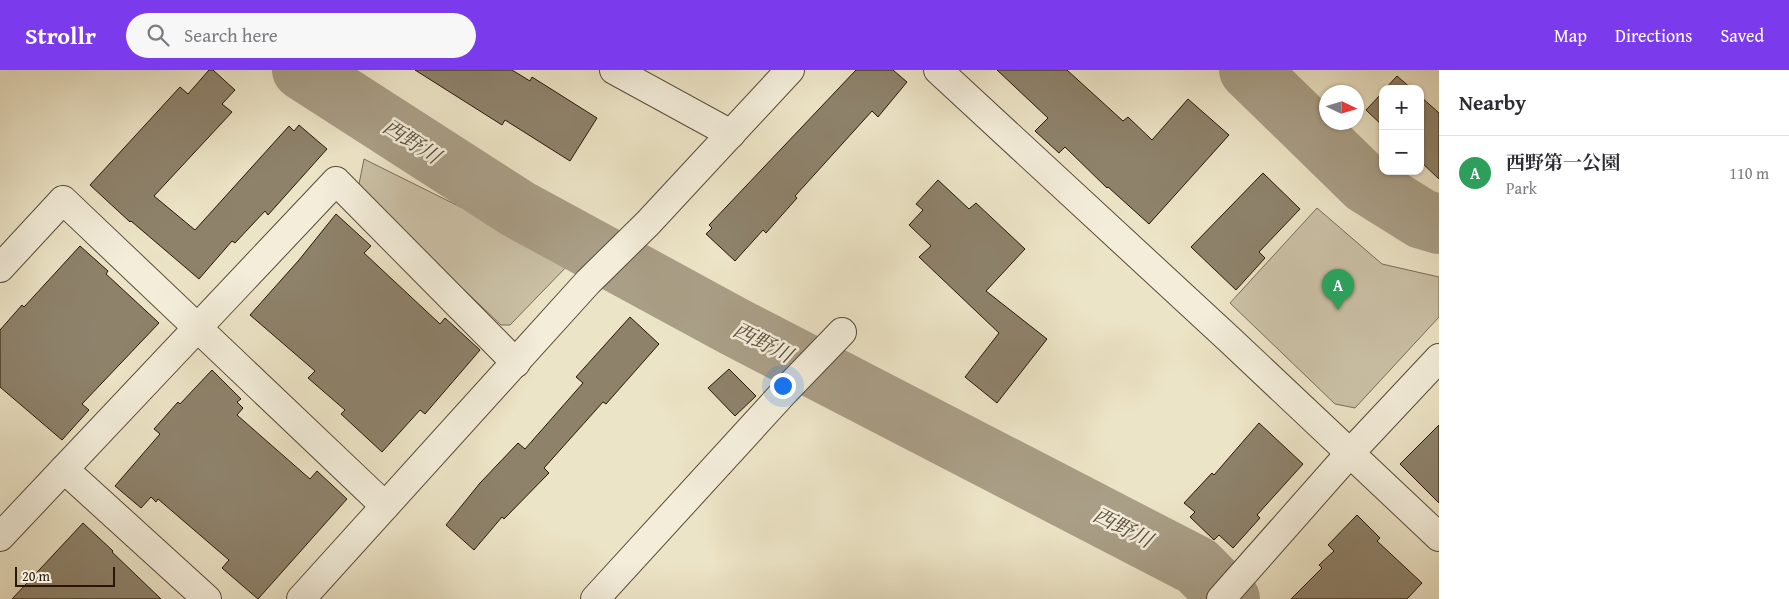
<!DOCTYPE html>
<meta charset="utf-8">
<style>
:root{--surface:#fff;--page:#f7f7f7;--text:#2b2b33;--muted:#7c7c81;--line:#e1e1e2;--accent:#7c3aed}
body{margin:0;font-family:"Gentium Book Plus","Noto Serif JP",serif;background:var(--page);color:var(--text)}
.controls{position:absolute;right:15px;top:15px;display:grid;overflow:hidden;border-radius:10px;box-shadow:0 1px 4px #0004}
.controls button{width:45px;height:45px;display:grid;place-items:center;padding:0;border:0;border-bottom:1px solid var(--line);background:var(--surface);color:var(--text);font:25px sans-serif}
.compass{position:absolute;left:1319px;top:15px;width:45px;height:45px;border-radius:50%;background:var(--surface);box-shadow:0 1px 4px #0004;rotate:94deg}
.scale{position:absolute;left:15px;bottom:12px;width:100px;box-sizing:border-box;padding-left:5px;border:2px solid #281709;border-top:0;font-size:14px;line-height:18px;white-space:nowrap;color:#281709;-webkit-text-stroke:4px #f3edda;paint-order:stroke}
.you{position:absolute;left:782px;top:315px;width:18px;height:18px;margin:-12px;border:4px solid #fff;border-radius:50%;background:#1a73e8;box-shadow:0 0 0 8px #1a73e833}
.badge{display:grid;place-items:center;width:32px;height:32px;border-radius:50%;background:var(--accent);color:#fff;font-size:16px;font-weight:700}
.pin{position:absolute;translate:-50% -41px;filter:drop-shadow(0 1px 2px #0008)}
.pin::after{content:'';position:absolute;top:26px;width:18px;height:15px;background:inherit;clip-path:polygon(0 0,100% 0,50% 100%)}
.list{margin:0;padding:0;list-style:none}
h2{display:flex;justify-content:space-between;align-items:center;height:65px;margin:0;padding:0 20px;font-size:21px}
h2 small{font-size:16px;font-weight:400;color:var(--muted)}
.list li{display:grid;grid-template-columns:32px 1fr auto;gap:15px;align-items:center;box-sizing:border-box;height:75px;padding:0 20px;border-top:1px solid var(--line)}
.list b{display:block;font-size:19px;white-space:nowrap}
.list p{margin:0;font-size:16px;white-space:nowrap;color:var(--muted)}
.list em{font-size:16px;font-style:normal;color:var(--muted)}
.icon{flex:none;width:28px;height:28px;fill:none;stroke:currentColor;stroke-width:2;stroke-linecap:round;stroke-linejoin:round}
.map{position:relative;flex:none;width:1439px;height:529px;overflow:hidden}
header{display:flex;align-items:center;gap:30px;box-sizing:border-box;height:70px;padding:0 25px;background:var(--accent);color:#fff}
header strong{font-size:24px}
nav{display:flex;gap:28px;margin-inline-start:auto;font-size:18px}
.search{width:350px;height:45px;background:var(--page);display:flex;align-items:center;gap:12px;box-sizing:border-box;padding:0 18px;border-radius:28px;color:var(--muted);font-size:19px}
main{display:flex}
aside{flex:1;background:var(--surface)}
.map>svg:first-child{display:block}
.green{fill:#cbc1a6;stroke:#7a6c58}
.lines{fill:none;stroke-linecap:round;stroke-linejoin:round}
.river{stroke:#a99e86;stroke-width:60}
.building{fill:#8e826b;stroke:#281709}
.street-casing{stroke:#594a38;stroke-width:30}
.street{stroke:#f3edda;stroke-width:28}
.labels{text-anchor:middle;dominant-baseline:central;stroke-width:5;stroke-linejoin:round;paint-order:stroke}
.water-label{font-size:21px;font-style:italic;fill:#5c4d3b;stroke:#f3edda}
</style>
<header>
<strong>Strollr</strong>
<div class="search"><svg class="icon" aria-label="search" viewBox="0 0 24 24"><circle cx="10" cy="10" r="6"/><path d="M15 15l6 6"/></svg>Search here</div>
<nav><a>Map</a><a>Directions</a><a>Saved</a></nav>
</header>
<main>
<div class="map">
<svg width="1439" height="529" viewBox="0 0 1439 529">
<rect width="100%" height="100%" fill="#ece4c6"/>
<filter id="stains"><feTurbulence type="fractalNoise" baseFrequency=".004" numOctaves="4"/><feColorMatrix values="0 0 0 0 .2 0 0 0 0 .09 0 0 0 0 .02 0 0 0 .5 -.17"/></filter>
<radialGradient id="worn" r=".72"><stop offset=".6" stop-color="#630" stop-opacity="0"/><stop offset="1" stop-color="#630" stop-opacity=".3"/></radialGradient>
<g class="green">
<polygon points="364,89 571,192 510,255 501,255 358,119"/>
<polygon points="1317,138 1382,194 1439,207 1439,247 1355,338 1335,334 1230,233"/>
</g>
<g class="lines">
<g class="river">
<polyline points="302,0 518,139 735,257 1197,496 1230,529"/>
<polyline points="1249,0 1366,114 1422,149 1439,154"/>
</g>
</g>
<g class="building">
<polygon points="209,0 213,0 235,20 222,34 232,42 154,126 195,160 289,56 294,61 299,55 327,79 268,145 265,141 235,173 232,171 199,209 131,151 130,152 90,115 180,17 188,24"/>
<polygon points="415,0 512,0 530,11 532,7 597,48 570,91 505,50 502,55"/>
<polygon points="856,0 893,0 907,12 878,47 872,41 795,126 797,128 766,163 763,160 735,191 706,164 712,158 709,155"/>
<polygon points="997,0 1067,0 1123,51 1128,47 1152,70 1188,29 1229,65 1149,154 1108,117 1107,118 1065,77 1059,83 1035,61 1048,48"/>
<polygon points="1397,6 1412,19 1385,19"/>
<polygon points="1383,22 1383,56 1366,40"/>
<polygon points="1420,26 1439,43 1439,109 1420,91"/>
<polygon points="1263,103 1300,139 1259,182 1265,188 1236,220 1191,177"/>
<polygon points="938,110 969,139 976,133 1025,179 986,221 1047,269 997,333 965,307 999,263 919,187 931,176 909,155 923,140 916,134"/>
<polygon points="336,144 371,176 364,183 440,254 445,248 480,280 425,344 420,340 382,382 341,344 345,340 308,308 315,301 250,245 299,190"/>
<polygon points="80,176 108,201 106,204 159,253 82,334 89,340 62,370 0,317 0,260 22,235 24,237"/>
<polygon points="630,247 659,274 606,334 603,332 544,398 549,403 504,449 502,447 474,480 446,455 480,413 518,373 525,379 583,313 576,307"/>
<polygon points="729,299 756,326 735,346 708,318"/>
<polygon points="212,300 241,329 237,332 243,338 237,345 310,409 317,401 347,429 258,529 222,498 229,490 158,429 156,432 151,427 141,438 115,416 160,364 154,359 178,332 180,334"/>
<polygon points="1259,353 1303,394 1257,445 1260,448 1233,478 1219,465 1214,470 1190,447 1195,442 1184,433 1212,403 1214,405"/>
<polygon points="1439,355 1439,433 1400,394"/>
<polygon points="1357,445 1380,468 1377,471 1422,513 1407,529 1291,529 1322,498 1319,495 1334,481 1328,475"/>
<polygon points="83,453 113,481 112,482 161,529 12,529"/>
</g>
<g class="lines">
<g class="street-casing">
<g id="street">
<polyline points="614,0 731,64"/>
<polyline points="938,0 1230,270 1439,467"/>
<polyline points="0,198 63,130 385,436"/>
<polyline points="64,399 207,529"/>
<polyline points="0,467 336,111 516,293"/>
<polyline points="301,529 588,212 648,153 790,0"/>
<polyline points="595,529 787,319 842,262"/>
<polyline points="1221,529 1350,383 1439,288"/>
</g>
</g>
<use href="#street" class="street"/>
</g>
<g class="labels">
<g class="water-label">
<text transform="translate(412 71) rotate(33)">西野川</text>
<text transform="translate(763 272) rotate(27)">西野川</text>
<text transform="translate(1123 457) rotate(27)">西野川</text>
</g>
</g>
<rect width="100%" height="100%" filter="url(#stains)"/>
<rect width="100%" height="100%" fill="url(#worn)"/>
</svg>
<div class="controls">
<button>+</button>
<button>−</button>
</div>
<svg class="compass" viewBox="-18 -18 36 36"><path d="M0-13l5 13h-10z" fill="#e53935"/><path d="M0 13l5-13h-10z" fill="#7c7c81"/></svg>
<div class="scale">20 m</div>
<div class="you"></div>
<div class="pin badge" style="left:1338px;top:240px;background:#2e9e5b">A</div>
</div>
<aside>
<h2>Nearby<small></small></h2>
<ul class="list">
<li><span class="badge" style="background:#2e9e5b">A</span><div><b>西野第一公園</b><p>Park</p></div><em>110 m</em></li>
</ul>
</aside>
</main>
